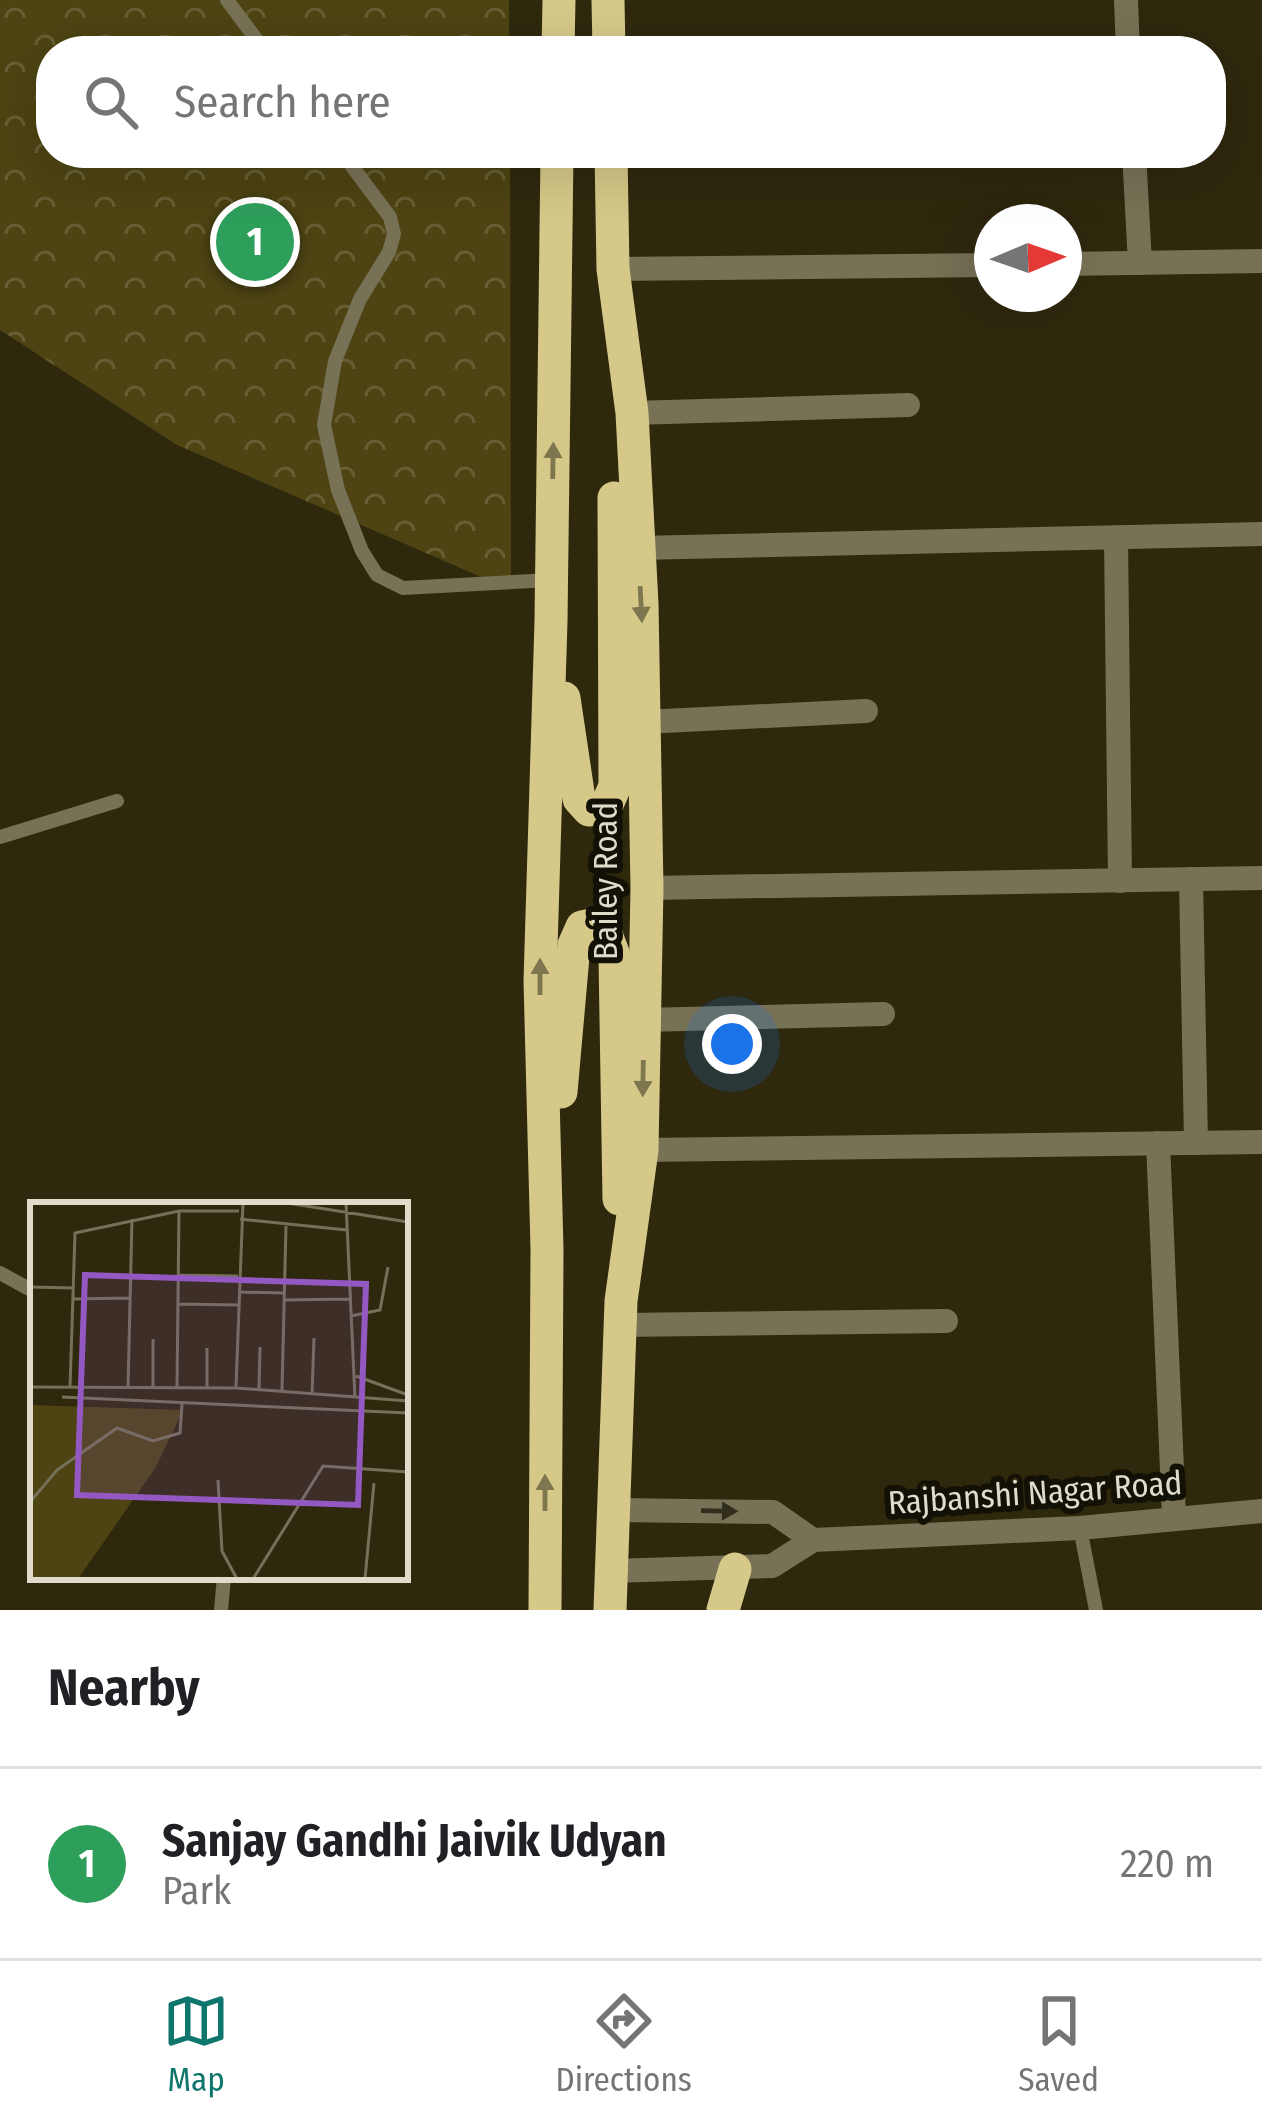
<!DOCTYPE html>
<style>
:root{--surface:#fff;--page:#f6f6f6;--text:#202124;--muted:#757577;--line:#e0e0e0;--accent:#0f766e}
body{margin:0;font-family:"Fira Sans Condensed",sans-serif;background:var(--page);color:var(--text)}
.compass{position:absolute;left:974px;top:204px;width:108px;height:108px;border-radius:50%;background:var(--surface);box-shadow:0 12px 48px #0002;rotate:88deg}
.you{position:absolute;left:732px;top:1044px;width:42px;height:42px;margin:-30px;border:9px solid #fff;border-radius:50%;background:#1a73e8;box-shadow:0 0 0 18px #1a73e833}
.badge{display:grid;place-items:center;width:78px;height:78px;border-radius:50%;background:var(--accent);color:#fff;font-size:39px;font-weight:700}
.pin{position:absolute;translate:-50% -50%;border:6px solid #fff;box-shadow:0 3px 12px #0006}
.list{margin:0;padding:0;list-style:none}
h2{display:flex;justify-content:space-between;align-items:center;height:156px;margin:0;padding:0 48px;font-size:51px}
h2 small{font-size:39px;font-weight:400;color:var(--muted)}
.list li{display:grid;grid-template-columns:78px 1fr auto;gap:36px;align-items:center;box-sizing:border-box;height:192px;padding:0 48px;border-top:3px solid var(--line)}
.list b{display:block;font-size:45px;white-space:nowrap}
.list p{margin:0;font-size:39px;white-space:nowrap;color:var(--muted)}
.list em{font-size:39px;font-style:normal;color:var(--muted)}
.icon{flex:none;width:66px;height:66px;fill:none;stroke:currentColor;stroke-width:2;stroke-linecap:round;stroke-linejoin:round}
.map{position:relative;flex:none;width:1262px;height:1610px;overflow:hidden}
.search{position:absolute;background:var(--surface);box-shadow:0 12px 48px #0002;left:36px;right:36px;top:36px;height:132px;display:flex;align-items:center;gap:30px;box-sizing:border-box;padding:0 42px;border-radius:48px;color:var(--muted);font-size:45px}
.sheet{height:348px;background:var(--surface)}
nav{display:flex;justify-content:space-around;align-items:center;box-sizing:border-box;height:168px;border-top:3px solid var(--line);background:var(--surface);font-size:33px;color:var(--muted)}
nav a{display:grid;justify-items:center;gap:6px}
nav .on{color:var(--accent)}
.map>svg:first-child{display:block}
.park{fill:url(#park-crowns)}
.lines{fill:none;stroke-linecap:round;stroke-linejoin:round}
.service{stroke:#777155;stroke-width:14}
.minor{stroke:#777155;stroke-width:24}
.tertiary{stroke:#777155;stroke-width:24}
.trunk{stroke:#d6c888;stroke-width:33}
.oneway{fill:#7e764e}
.oneway2{fill:#312e1e}
.labels{text-anchor:middle;dominant-baseline:central;stroke-width:12;stroke-linejoin:round;paint-order:stroke}
.street-label{font-size:33px;fill:#dfdccc;stroke:#131106}
.inset-road{fill:none;stroke:#757059;stroke-width:3}
.view{fill:#9458c2;fill-opacity:0.15;stroke:#9458c2;stroke-width:6}
.inset-edge{fill:none;stroke:#dfdccc;stroke-width:6}
</style>
<div class="map">
<svg width="1262" height="1610" viewBox="0 0 1262 1610">
<defs>
<pattern id="park-crowns" width="20" height="18" patternUnits="userSpaceOnUse" patternTransform="scale(3)"><rect width="20" height="18" fill="#4d4313"/><path d="M2 6a3 3 0 1 1 6 0M12 15a3 3 0 1 1 6 0" fill="none" stroke="#665e34"/></pattern>
</defs>
<rect width="100%" height="100%" fill="#2e280d"/>
<polygon class="park" points="0,0 509,0 509,51 51,51 51,153 510,153 511,590 177,445 0,330"/>
<g class="lines">
<g class="service">
<polyline points="227,0 265,51"/>
<polyline points="342,153 390,217 394,234 389,252 360,299 335,361 324,425 338,490 362,551 377,575 403,588 551,580"/>
<polyline points="0,837 117,801"/>
<polyline points="0,1273 33,1291"/>
<polyline points="1080,1528 1096,1610"/>
<polyline points="221,1610 224,1577"/>
</g>
<g class="minor">
<polyline points="1126,0 1128,51"/>
<polyline points="1134,153 1140,263"/>
<polyline points="1064,264 1262,261"/>
<polyline points="613,269 992,265"/>
<polyline points="632,413 908,405"/>
<polyline points="1116,538 1120,881"/>
<polyline points="637,548 1262,534"/>
<polyline points="644,722 866,711"/>
<polyline points="1191,879 1196,1143"/>
<polyline points="647,888 1262,878"/>
<polyline points="644,1020 883,1014"/>
<polyline points="1158,1143 1174,1517"/>
<polyline points="642,1150 1262,1142"/>
<polyline points="619,1325 946,1321"/>
</g>
<g class="tertiary">
<polyline points="616,1510 773,1512 813,1540"/>
<polyline points="611,1571 772,1566 813,1540 1080,1528 1262,1511"/>
</g>
<g class="trunk">
<polyline points="608,0 609,51"/>
<polyline points="558,51 559,0"/>
<polyline points="564,698 579,799 589,810 606,807 615,786 614,498"/>
<polyline points="561,1092 574,945 582,927 597,924 604,929 615,958 619,1199"/>
<polyline points="545,1610 547,1249 540,981 551,621 557,153"/>
<polyline points="610,1610 621,1301 642,1150 647,888 642,604 632,413 613,269 611,153"/>
<polyline points="723,1610 735,1569"/>
</g>
</g>
<defs><path id="oneway-solid" d="M-6-.8H1V-3.2L6.5 0L1 3.2V.8H-6Z" transform="scale(3)"/></defs>
<g class="oneway">
<use href="#oneway-solid" transform="translate(553 461) rotate(-89)"/>
<use href="#oneway-solid" transform="translate(641 604) rotate(87)"/>
<use href="#oneway-solid" transform="translate(540 977) rotate(-90)"/>
<use href="#oneway-solid" transform="translate(643 1078) rotate(91)"/>
<use href="#oneway-solid" transform="translate(545 1493) rotate(-90)"/>
</g>
<use class="oneway2" href="#oneway-solid" transform="translate(719 1511) rotate(1)"/>
<g class="labels">
<g class="street-label">
<text transform="translate(606 881) rotate(-90)">Bailey Road</text>
<text transform="translate(1035 1493) rotate(-4)">Rajbanshi Nagar Road</text>
</g>
</g>
<g transform="translate(30 1202)">
<rect width="378" height="378" fill="#2e280d"/>
<path d="M0 203 153 208 126 265 48 377H0Z" fill="#4d4313"/>
<path class="inset-road" d="M257 1 378 20M316 1 325 196M210 17 317 28M148 73 208 74M0 85 43 86M208 90 254 91M42 97 100 96M254 98 319 97M148 102 208 103M321 114 350 108 358 65M177 146V185M326 174 378 193M0 185 206 186 378 199M123 185V137M147 185 149 9M206 185 213 1M40 186 45 31 149 9H209M98 186 102 17M229 187 230 145M252 188 256 24M282 193 284 136M32 195 378 211M188 278 192 349 207 377M0 300 27 268 87 226 123 239 150 231 152 202M223 377 293 264 378 270M335 377 344 281"/>
<path class="view" d="M55 73 336 82 328 303 47 293Z"/>
<rect width="378" height="378" class="inset-edge"/>
</g>
</svg>
<svg class="compass" viewBox="-18 -18 36 36"><path d="M0-13l5 13h-10z" fill="#e53935"/><path d="M0 13l5-13h-10z" fill="#757577"/></svg>
<div class="you"></div>
<div class="pin badge" style="left:255px;top:242px;background:#2e9e5b">1</div>
<div class="search"><svg class="icon" aria-label="search" viewBox="0 0 24 24"><circle cx="10" cy="10" r="6"/><path d="M15 15l6 6"/></svg>Search here</div>
</div>
<section class="sheet">
<h2>Nearby<small></small></h2>
<ul class="list">
<li><span class="badge" style="background:#2e9e5b">1</span><div><b>Sanjay Gandhi Jaivik Udyan</b><p>Park</p></div><em>220 m</em></li>
</ul>
</section>
<nav>
<a class="on"><svg class="icon" aria-label="map" viewBox="0 0 24 24"><path d="M3 6l6-2 6 2 6-2v14l-6 2-6-2-6 2zM9 4v14M15 6v14"/></svg>Map</a>
<a><svg class="icon" aria-label="directions" viewBox="0 0 24 24"><path d="M12 3l9 9-9 9-9-9zM9 14v-3h6M13 9l2 2-2 2"/></svg>Directions</a>
<a><svg class="icon" aria-label="saved" viewBox="0 0 24 24"><path d="M7 4h10v16l-5-4-5 4z"/></svg>Saved</a>
</nav>
